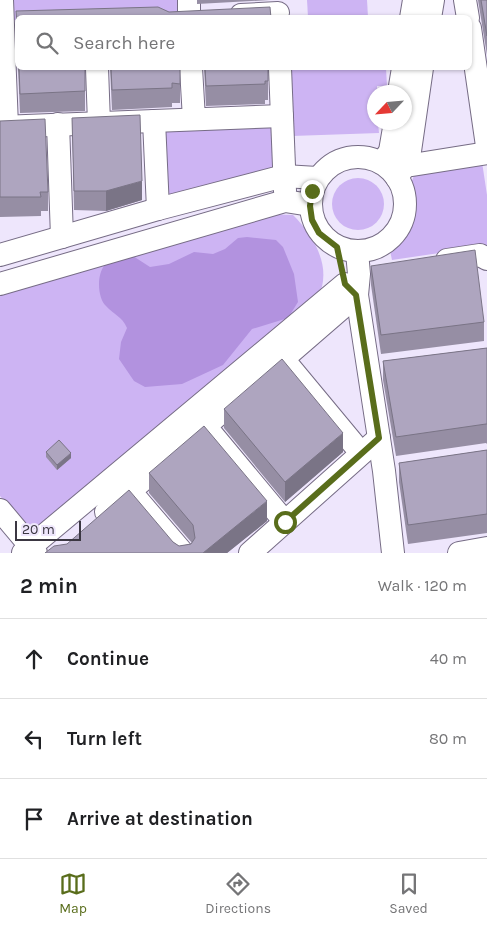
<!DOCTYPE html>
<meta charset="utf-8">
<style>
:root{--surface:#fff;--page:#f2f2f2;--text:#202124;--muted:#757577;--line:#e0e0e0;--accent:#596d1b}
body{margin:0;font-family:Karla,sans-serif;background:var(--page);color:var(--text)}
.compass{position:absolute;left:367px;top:85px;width:45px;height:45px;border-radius:50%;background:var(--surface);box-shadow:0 1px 4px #0004;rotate:244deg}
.scale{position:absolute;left:15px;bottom:12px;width:66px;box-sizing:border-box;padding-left:5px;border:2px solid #3b3742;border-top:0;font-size:14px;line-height:18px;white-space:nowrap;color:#3b3742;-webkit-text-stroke:4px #eee6fc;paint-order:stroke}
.stop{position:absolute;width:15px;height:15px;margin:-11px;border:4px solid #596d1b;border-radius:50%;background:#fff}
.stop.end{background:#596d1b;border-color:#fff;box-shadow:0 1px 5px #0008}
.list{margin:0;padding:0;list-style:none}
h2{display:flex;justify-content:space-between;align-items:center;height:65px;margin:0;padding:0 20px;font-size:21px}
h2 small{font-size:16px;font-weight:400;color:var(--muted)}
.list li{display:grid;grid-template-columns:32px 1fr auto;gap:15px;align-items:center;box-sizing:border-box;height:80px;padding:0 20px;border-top:1px solid var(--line)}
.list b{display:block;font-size:19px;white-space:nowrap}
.list em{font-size:16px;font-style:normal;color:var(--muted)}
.icon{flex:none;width:28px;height:28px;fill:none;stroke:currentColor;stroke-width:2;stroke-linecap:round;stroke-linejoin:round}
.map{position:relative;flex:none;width:487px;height:553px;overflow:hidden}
.search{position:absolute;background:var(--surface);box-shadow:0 1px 4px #0004;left:15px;right:15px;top:15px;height:55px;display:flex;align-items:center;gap:12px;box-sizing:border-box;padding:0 18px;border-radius:8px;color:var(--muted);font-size:19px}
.sheet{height:305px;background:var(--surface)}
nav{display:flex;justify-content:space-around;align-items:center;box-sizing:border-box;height:70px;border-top:1px solid var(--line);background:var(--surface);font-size:14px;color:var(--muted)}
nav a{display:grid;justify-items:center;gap:2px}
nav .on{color:var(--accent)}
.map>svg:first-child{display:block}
.green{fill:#cdb4f3}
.water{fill:#b292df}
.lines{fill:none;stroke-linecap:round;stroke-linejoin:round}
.minor-casing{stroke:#766c85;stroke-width:24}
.minor{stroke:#fff;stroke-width:22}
.wall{fill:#968ea4}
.shaded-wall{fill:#7a7486}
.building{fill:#aea5bf;stroke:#7a7486}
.route{stroke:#596d1b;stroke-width:6}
</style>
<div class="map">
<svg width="487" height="553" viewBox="0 0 487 553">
<rect width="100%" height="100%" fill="#eee6fc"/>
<g class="green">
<polygon points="7,0 183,0 184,14 18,18 17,20 7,20"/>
<polygon points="307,0 367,0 368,17 308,17"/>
<polygon points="290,68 386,68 387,86 377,86 377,92 374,92 374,122 378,123 379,133 292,136"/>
<polygon points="278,120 280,169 163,202 160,124"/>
<polygon points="482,162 487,195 487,246 392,260 389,246 402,229 408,212 408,191 415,173"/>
<circle cx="358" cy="204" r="26"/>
<path d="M268 214 293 215C314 236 333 268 318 297L33 535 0 496V291Z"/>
</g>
<path class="water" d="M247 237 276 240 283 247 294 274 298 302 288 318 252 329 223 365 182 384 145 387 134 381 119 359 121 342 127 328C122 316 114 315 106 306 97 298 96 271 107 263 114 259 126 258 133 256L150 267 169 264 194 252 213 254 225 249 238 238Z"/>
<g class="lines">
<g class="minor-casing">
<g id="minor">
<polyline points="2,0 7,126"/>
<polyline points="189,0 189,18"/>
<polyline points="465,0 468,18"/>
<polyline points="241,15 278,13"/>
<polyline points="411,18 414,0"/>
<polyline points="430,18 433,0"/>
<polyline points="470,28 487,146"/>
<polyline points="97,68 99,123"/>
<polyline points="191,68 194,119"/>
<polyline points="280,68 285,191"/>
<polyline points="399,92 403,68"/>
<polyline points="154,121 158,209"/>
<polyline points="58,124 62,237"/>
<polyline points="0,127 282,116"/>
<circle cx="358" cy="204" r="47"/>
<polyline points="382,163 390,151 395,122"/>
<polyline points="406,166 487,153"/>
<polyline points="397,178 409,158 422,68"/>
<polyline points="357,252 359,274 357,295 384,471 393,553"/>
<polyline points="0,255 158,209 284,176 317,178"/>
<polyline points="447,260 480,255 487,259"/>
<polyline points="0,284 285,201 310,205"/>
<polyline points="283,359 361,453"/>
<polyline points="206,427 285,522"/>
<polyline points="130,491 183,553"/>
<polyline points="0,510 36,553"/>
<polyline points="23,553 345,284 357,295 106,512"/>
<polyline points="250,553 379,438"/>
<polyline points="459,553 487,548"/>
</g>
</g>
<use href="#minor" class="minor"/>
</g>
<g class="wall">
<polygon points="197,0 270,0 197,4"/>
<polygon points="478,0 487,0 487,55"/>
<polygon points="16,11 169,12 18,18 18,60"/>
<polygon points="18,68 85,68 85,111 20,113"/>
<polygon points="110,68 180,68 180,103 172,103 172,107 112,110"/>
<polygon points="204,68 268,68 268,100 265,100 265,104 206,106"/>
<polygon points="72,118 142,200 106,211 74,210"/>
<polygon points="0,121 48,192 48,211 41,211 41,216 0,217"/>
<polygon points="371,266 484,322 484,341 381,354 371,285"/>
<polygon points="487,348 487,444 486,443 396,456 383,380 383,361"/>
<polygon points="224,409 343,452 285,502 224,428"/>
<polygon points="487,450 487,533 408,544 399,482 399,463"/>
<polygon points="46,452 71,458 57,470 46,457"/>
<polygon points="149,473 267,521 227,553 45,553 173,542 179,546 191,544 192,543 149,493"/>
</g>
<g class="shaded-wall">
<polygon points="142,181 142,200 106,211 106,191"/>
<polygon points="343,433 343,452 285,502 285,482"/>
<polygon points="71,453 71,458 57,470 57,465"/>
<polygon points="267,501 267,521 227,553 203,553"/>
</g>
<g class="building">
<polygon points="481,0 487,0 487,36"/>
<polygon points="158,7 169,12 270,7 271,18 18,18 18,40 16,11"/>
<polygon points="19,68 85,68 85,91 20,94"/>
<polygon points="111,68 180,68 180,84 172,83 172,88 112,90"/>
<polygon points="205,68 268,68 268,81 265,81 265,84 206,86"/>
<polygon points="140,115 142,181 106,191 74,191 72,118"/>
<polygon points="45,119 48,192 40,192 41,197 0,197 0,121"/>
<polygon points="475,250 484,322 381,335 371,266"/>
<polygon points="487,348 487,424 486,424 396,437 383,361"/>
<polygon points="282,359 343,433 285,482 224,409"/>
<polygon points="204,426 267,501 203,553 45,553 54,546 67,544 129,490 173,542 179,546 191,544 195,538 193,525 149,473"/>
<polygon points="59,440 71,453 57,465 46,452"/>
<polygon points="487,450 487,514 408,525 399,463"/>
</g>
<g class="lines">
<polyline class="route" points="285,522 379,438 356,295 345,284 337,247 319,233 312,220 310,206 312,191"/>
</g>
</svg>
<svg class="compass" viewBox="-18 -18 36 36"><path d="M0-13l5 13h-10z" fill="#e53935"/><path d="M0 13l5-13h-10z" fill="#757577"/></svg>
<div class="scale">20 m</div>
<div class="stop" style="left:285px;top:522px"></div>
<div class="stop end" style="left:312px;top:191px"></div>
<div class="search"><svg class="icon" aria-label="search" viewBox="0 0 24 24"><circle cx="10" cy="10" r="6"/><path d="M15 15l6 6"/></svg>Search here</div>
</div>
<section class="sheet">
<h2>2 min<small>Walk · 120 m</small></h2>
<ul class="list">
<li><svg class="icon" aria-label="ahead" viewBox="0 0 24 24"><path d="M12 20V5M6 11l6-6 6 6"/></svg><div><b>Continue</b></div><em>40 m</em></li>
<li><svg class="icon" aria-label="left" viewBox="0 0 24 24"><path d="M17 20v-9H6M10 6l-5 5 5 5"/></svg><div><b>Turn left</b></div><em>80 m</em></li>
<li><svg class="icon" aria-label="arrive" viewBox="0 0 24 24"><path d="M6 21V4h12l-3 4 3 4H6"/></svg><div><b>Arrive at destination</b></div></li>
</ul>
</section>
<nav>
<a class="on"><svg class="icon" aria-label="map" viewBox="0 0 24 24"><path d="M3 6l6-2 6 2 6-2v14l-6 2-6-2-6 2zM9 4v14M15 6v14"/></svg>Map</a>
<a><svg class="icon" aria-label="directions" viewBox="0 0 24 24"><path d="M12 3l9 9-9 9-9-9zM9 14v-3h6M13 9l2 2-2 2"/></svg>Directions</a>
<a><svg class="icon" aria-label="saved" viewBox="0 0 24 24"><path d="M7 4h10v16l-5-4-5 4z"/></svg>Saved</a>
</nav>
